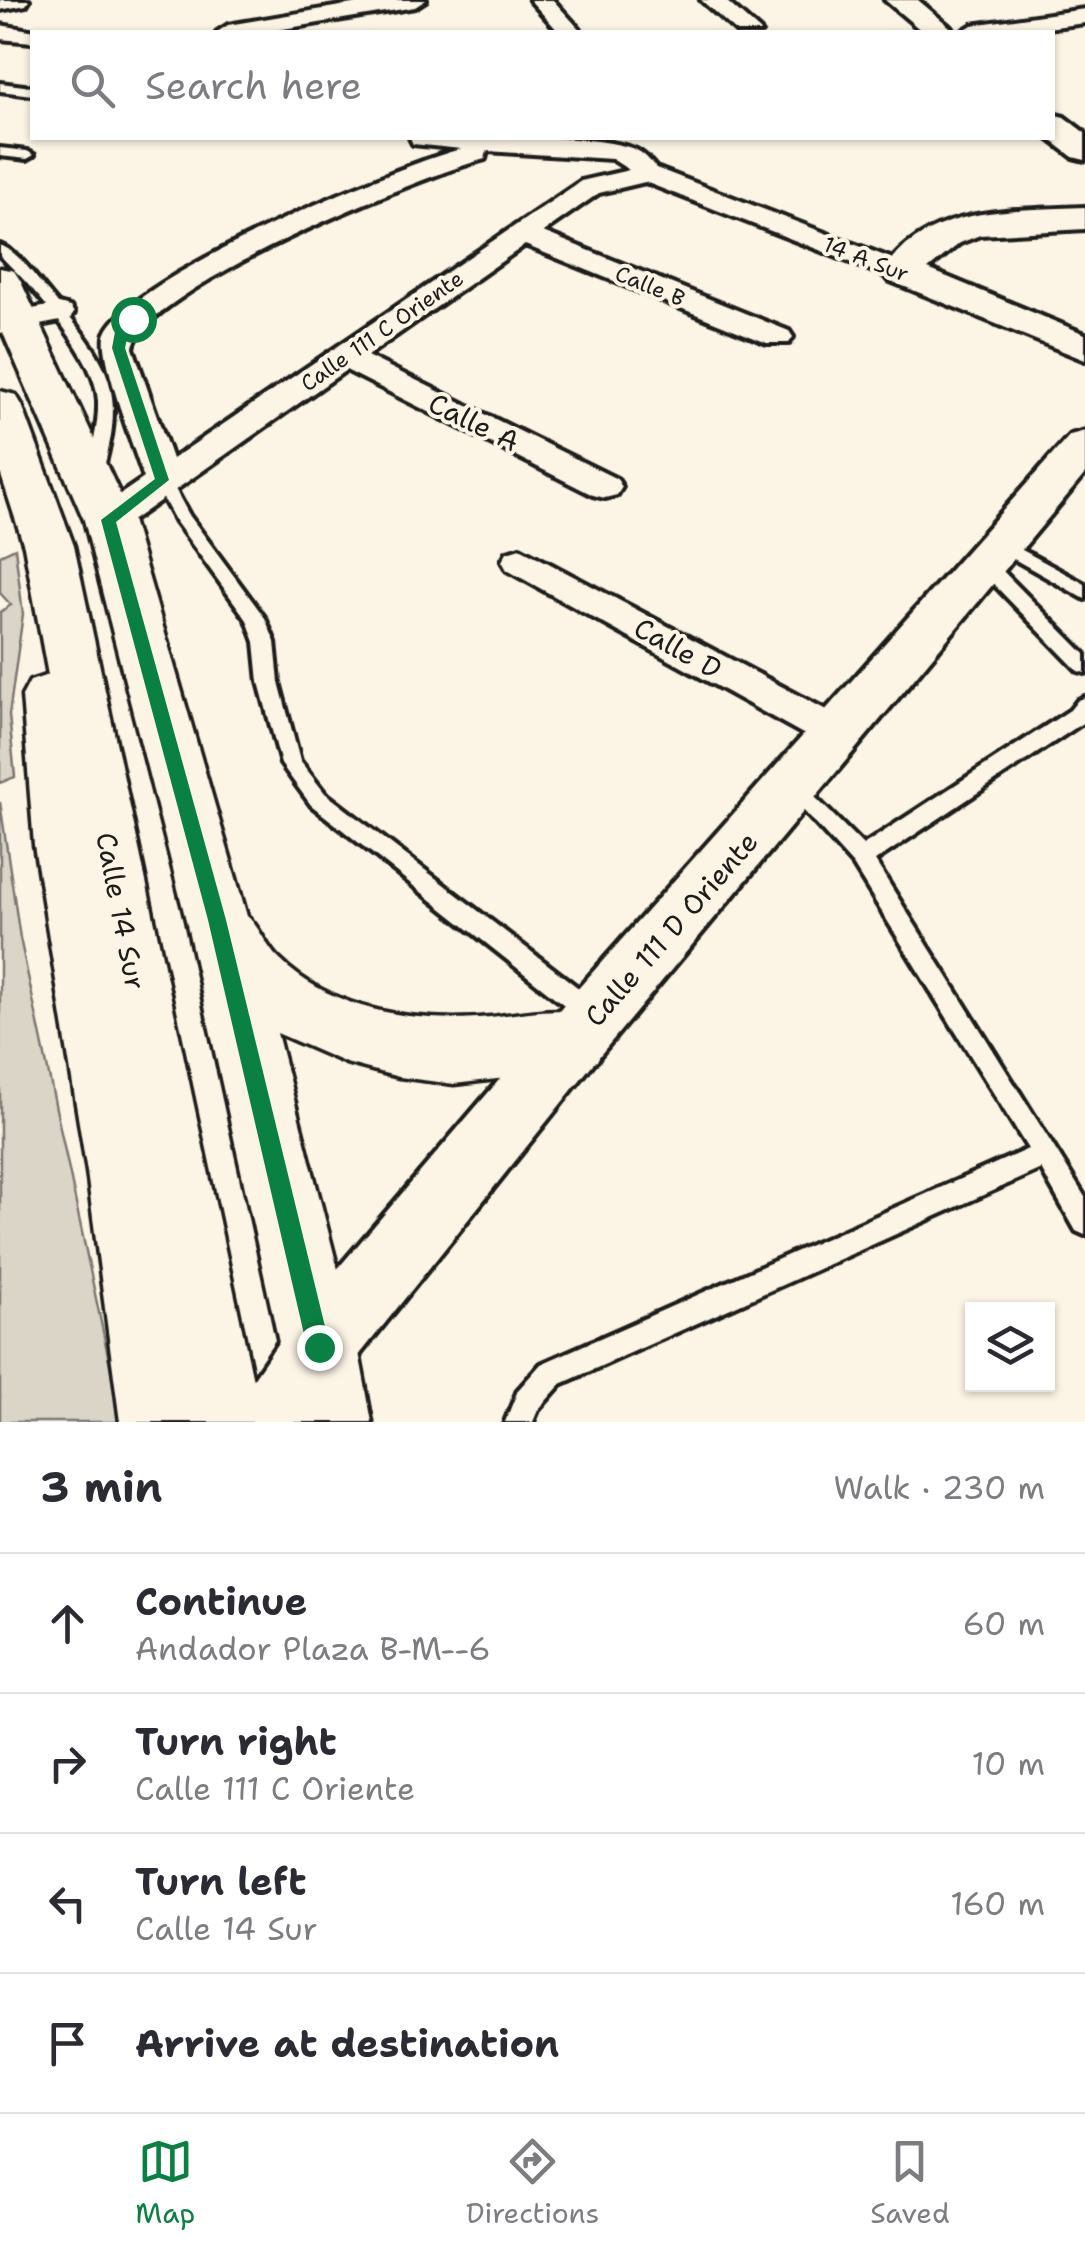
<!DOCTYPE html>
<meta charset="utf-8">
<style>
:root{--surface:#fff;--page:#f7f7f7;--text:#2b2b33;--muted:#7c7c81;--line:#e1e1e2;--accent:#0b8043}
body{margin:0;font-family:"Shantell Sans",sans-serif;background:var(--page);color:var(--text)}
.controls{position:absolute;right:30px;bottom:30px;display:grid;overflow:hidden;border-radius:0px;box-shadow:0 2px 8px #0004}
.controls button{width:90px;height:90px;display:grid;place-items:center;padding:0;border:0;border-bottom:2px solid var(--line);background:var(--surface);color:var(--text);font:50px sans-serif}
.stop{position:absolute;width:30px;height:30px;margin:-22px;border:8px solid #0b8043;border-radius:50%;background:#fff}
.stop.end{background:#0b8043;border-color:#fff;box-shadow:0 2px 10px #0008}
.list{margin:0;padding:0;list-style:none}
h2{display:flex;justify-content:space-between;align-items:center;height:130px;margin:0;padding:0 40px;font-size:42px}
h2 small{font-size:32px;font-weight:400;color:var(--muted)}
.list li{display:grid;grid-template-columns:65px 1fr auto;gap:30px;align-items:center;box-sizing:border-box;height:140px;padding:0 40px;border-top:2px solid var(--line)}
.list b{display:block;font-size:38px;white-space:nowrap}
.list p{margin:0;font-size:32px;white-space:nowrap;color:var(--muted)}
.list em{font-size:32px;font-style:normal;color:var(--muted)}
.icon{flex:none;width:55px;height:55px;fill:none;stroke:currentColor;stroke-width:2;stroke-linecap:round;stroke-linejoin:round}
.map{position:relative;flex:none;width:1085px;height:1422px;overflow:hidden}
.search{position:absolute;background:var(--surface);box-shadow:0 2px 8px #0004;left:30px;right:30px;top:30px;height:110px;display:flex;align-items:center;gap:25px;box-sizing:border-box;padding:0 35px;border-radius:0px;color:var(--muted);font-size:38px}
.sheet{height:690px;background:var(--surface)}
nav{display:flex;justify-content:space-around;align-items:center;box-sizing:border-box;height:140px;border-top:2px solid var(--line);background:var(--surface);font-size:28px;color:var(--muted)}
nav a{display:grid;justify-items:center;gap:5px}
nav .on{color:var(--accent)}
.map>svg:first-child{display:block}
.green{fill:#dbd5c8;stroke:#7c7872;stroke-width:2.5}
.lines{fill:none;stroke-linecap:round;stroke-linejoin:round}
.service-casing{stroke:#1c1c1c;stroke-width:8}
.minor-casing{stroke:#1c1c1c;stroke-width:8}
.tertiary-casing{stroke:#1c1c1c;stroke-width:8}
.secondary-casing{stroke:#1c1c1c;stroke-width:7}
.service{fill:#fcf5e5;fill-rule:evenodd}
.minor{fill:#fcf5e5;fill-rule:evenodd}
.tertiary{fill:#fcf5e5;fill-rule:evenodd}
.secondary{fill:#fcf5e5;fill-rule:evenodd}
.route{fill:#0b8043}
.labels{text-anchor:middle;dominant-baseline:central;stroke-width:8;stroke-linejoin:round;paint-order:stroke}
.far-street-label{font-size:22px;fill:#1c1c1c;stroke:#fcf5e5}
.street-label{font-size:28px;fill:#1c1c1c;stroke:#fcf5e5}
</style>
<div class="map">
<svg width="1085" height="1422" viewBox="0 0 1085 1422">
<rect width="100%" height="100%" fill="#fcf5e5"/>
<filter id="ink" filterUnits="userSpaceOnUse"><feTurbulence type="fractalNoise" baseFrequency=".01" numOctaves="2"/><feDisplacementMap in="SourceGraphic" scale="20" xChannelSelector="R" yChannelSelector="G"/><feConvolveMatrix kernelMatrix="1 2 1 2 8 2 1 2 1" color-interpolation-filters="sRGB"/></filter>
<g filter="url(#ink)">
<g class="green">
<polygon points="15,548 23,614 9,715 15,777 0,783 0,612 11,605 0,593 0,555"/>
<polygon points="0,802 20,938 122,1422 0,1422"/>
</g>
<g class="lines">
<g class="service-casing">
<g id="service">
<polygon points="0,83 32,87 32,95 0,91"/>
<polygon points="0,148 27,151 34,155 27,159 0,156"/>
<path d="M0 245C20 253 35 277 49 293 88 340 122 370 111 436 108 451 105 467 99 481L93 483 84 477C91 453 99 426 98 401 97 357 32 286 0 256Z"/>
<polygon points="162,474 168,476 189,515 265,618 275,642 279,682 300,761 325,793 598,1003 602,1011 598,1019 590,1022 582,1019 311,805 281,764 259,682 255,642 247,620 176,522 153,480"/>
<polygon points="1002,539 1085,584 1085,599 996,549 993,545 996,541"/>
<polygon points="985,558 991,559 1085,654 1085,673 1078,671 979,569 976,564 979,559"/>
<polygon points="1085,697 1084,722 875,861 1085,1197 1085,1235 1076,1231 1041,1169 561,1384 538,1410 533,1422 505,1422 518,1390 541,1364 1028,1149 853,865 783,788 786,782 793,779 800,782 863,845 1070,710 1078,700"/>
</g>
</g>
<g class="minor-casing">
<g id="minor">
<polygon points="0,0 29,0 26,5 0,10"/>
<polygon points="376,0 426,0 415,7 265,32 217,32 228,25"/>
<polygon points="530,0 553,0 582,32 559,32"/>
<polygon points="701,0 725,0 761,32 737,32"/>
<polygon points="1085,9 1085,23 1017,32 961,32 972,25"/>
<polygon points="0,25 42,32 32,32 32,42 0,39"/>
<path d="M410 138C455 138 608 131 640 152 646 156 652 163 656 168L911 266 915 272 911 278H891L645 182 599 193 543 232 789 331 793 337 789 343H767L525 245 367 356 617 479 622 487 617 495 605 498 593 495 346 370 120 529 108 532 96 529 90 520 96 511 144 478C136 453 97 352 106 333 129 278 397 165 461 149L413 144ZM487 151 612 159 629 170 581 181 172 459 133 348C141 290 425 174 485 159Z"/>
<polygon points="59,304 70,307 74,313 70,319 0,333 0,315"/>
<polygon points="520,548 851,723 857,734 851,745 837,750 823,745 507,570 502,561 507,552"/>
</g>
</g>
<g class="tertiary-casing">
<g id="tertiary">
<polygon points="885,0 918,0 956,32 923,32"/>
<polygon points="1052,114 1064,117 1085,133 1085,160 1073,157 1048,138 1052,138"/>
<path d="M1085 207V229L980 235 960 243 928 269 1085 334V360L888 280 882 272C929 204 1012 211 1085 207Z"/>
<polygon points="1085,431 1085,474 596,1060 345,1373 313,1422 231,1422 242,1395 293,1321 552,1018 1070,435"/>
</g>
</g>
<g class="secondary-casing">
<g id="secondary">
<path d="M0 268 14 271 20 280 132 520 247 916C260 927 266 947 279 959 333 1012 419 1024 491 1017 527 1013 563 1004 597 1017L607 1039 597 1061 574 1070 454 1084 399 1077 346 1063 277 1033 358 1347 372 1422H292L280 1347 186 920 84 520 0 326Z"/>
<polygon points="0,391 16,395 22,405 74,546 262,1422 120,1422 87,1172 34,845 22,696 30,681 48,675 24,546 0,472"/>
</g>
</g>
<use href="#service" class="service"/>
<use href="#minor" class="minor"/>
<use href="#tertiary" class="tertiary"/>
<use href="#secondary" class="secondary"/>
</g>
</g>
<polygon class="route" points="129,316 139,319 128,333 125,348 169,480 116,522 226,920 330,1347 327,1355 319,1359 311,1355 307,1347 208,920 101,520 155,479 112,348 115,332"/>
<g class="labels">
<g class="far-street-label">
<text transform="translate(866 259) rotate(21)">14 A Sur</text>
<text transform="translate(650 286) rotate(22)">Calle B</text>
<text transform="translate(382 331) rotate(-35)">Calle 111 C Oriente</text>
</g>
<g class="street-label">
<text transform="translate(474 422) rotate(26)">Calle A</text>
<text transform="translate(678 648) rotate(29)">Calle D</text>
<text transform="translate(121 911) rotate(79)">Calle 14 Sur</text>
<text transform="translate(671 929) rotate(-49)">Calle 111 D Oriente</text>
</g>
</g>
</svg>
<div class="controls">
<button><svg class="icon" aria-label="layers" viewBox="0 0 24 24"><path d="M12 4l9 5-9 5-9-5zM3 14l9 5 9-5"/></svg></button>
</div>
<div class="stop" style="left:133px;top:319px"></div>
<div class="stop end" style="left:319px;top:1347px"></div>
<div class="search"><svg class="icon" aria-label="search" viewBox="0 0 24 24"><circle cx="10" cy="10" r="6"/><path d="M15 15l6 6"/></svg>Search here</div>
</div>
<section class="sheet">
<h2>3 min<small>Walk · 230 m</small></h2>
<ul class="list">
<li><svg class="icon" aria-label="ahead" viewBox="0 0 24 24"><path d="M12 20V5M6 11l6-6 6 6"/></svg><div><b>Continue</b><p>Andador Plaza B-M--6</p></div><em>60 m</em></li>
<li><svg class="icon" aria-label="right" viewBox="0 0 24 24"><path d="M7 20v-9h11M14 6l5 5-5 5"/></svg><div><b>Turn right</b><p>Calle 111 C Oriente</p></div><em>10 m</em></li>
<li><svg class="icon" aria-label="left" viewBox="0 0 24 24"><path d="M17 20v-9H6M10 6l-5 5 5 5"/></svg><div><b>Turn left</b><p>Calle 14 Sur</p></div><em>160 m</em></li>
<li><svg class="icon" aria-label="arrive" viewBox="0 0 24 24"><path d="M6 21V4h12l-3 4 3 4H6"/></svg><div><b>Arrive at destination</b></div></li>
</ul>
</section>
<nav>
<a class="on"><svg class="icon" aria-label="map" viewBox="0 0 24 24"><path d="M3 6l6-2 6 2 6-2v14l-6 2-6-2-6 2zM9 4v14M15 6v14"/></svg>Map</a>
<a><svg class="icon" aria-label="directions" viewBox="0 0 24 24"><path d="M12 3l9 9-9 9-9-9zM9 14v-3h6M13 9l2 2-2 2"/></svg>Directions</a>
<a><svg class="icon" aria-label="saved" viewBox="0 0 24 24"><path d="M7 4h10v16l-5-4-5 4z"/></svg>Saved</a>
</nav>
